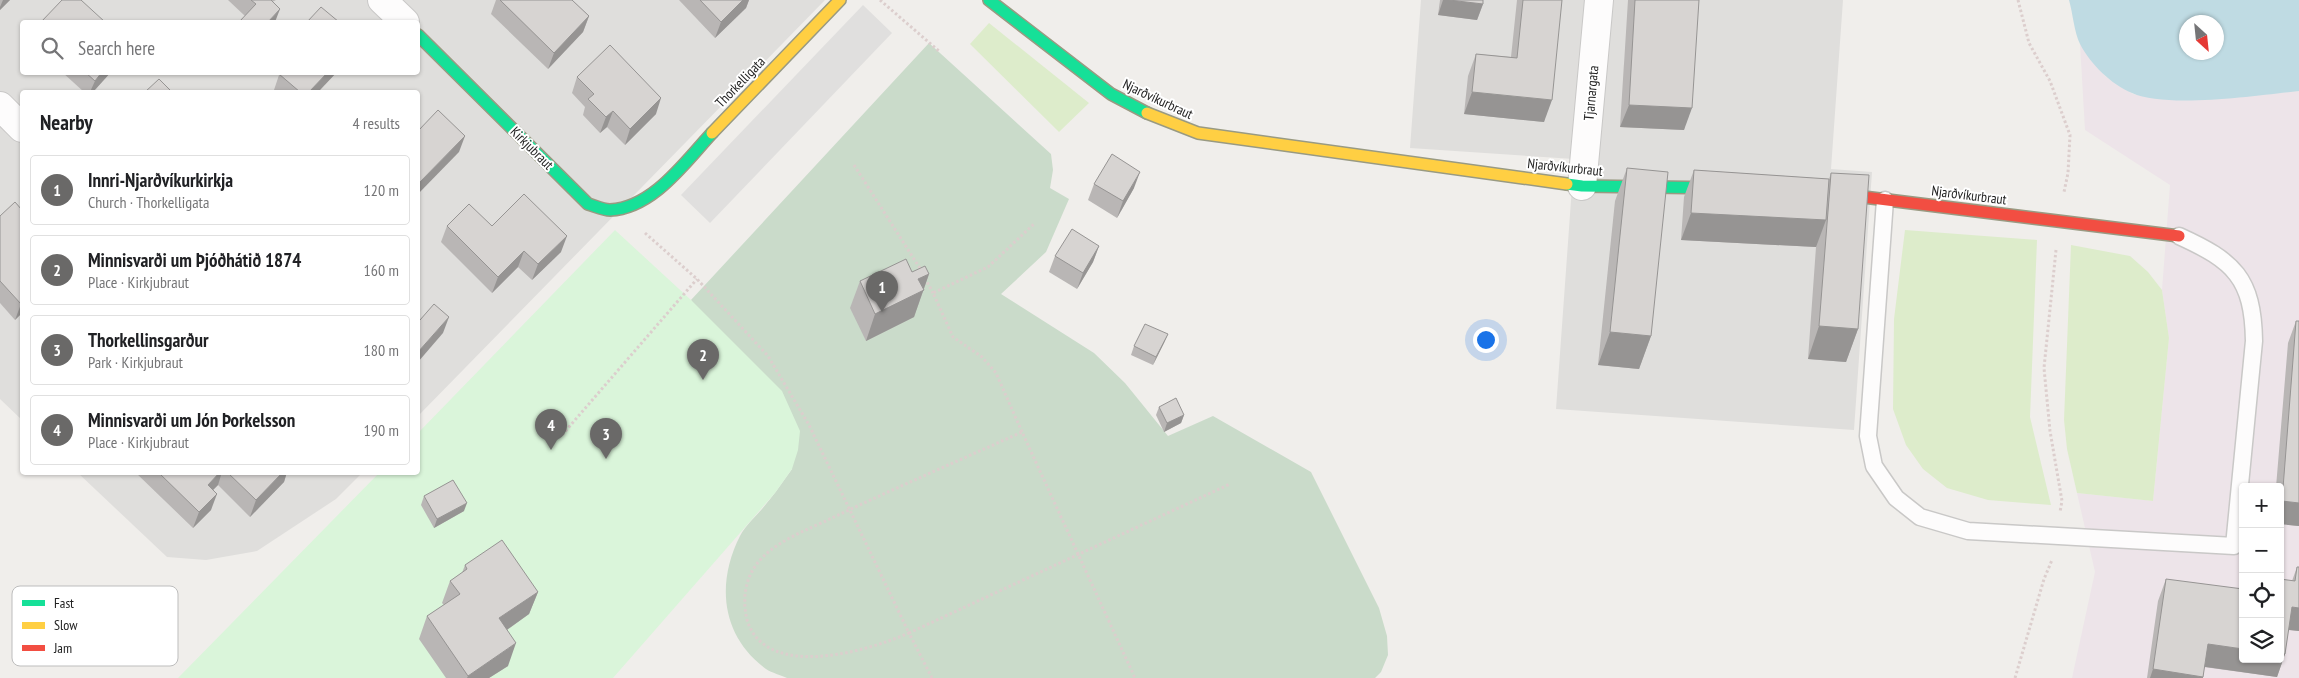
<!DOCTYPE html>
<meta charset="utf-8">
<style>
:root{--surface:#fff;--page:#f6f6f6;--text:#202124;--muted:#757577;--line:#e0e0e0;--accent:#6a6968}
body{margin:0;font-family:"PT Sans Narrow",sans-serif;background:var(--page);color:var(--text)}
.controls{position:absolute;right:15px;bottom:15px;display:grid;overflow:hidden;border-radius:5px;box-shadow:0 1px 4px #0004}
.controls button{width:45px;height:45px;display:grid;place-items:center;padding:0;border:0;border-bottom:1px solid var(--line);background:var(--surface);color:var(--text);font:25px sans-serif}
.compass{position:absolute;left:2179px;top:15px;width:45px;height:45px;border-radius:50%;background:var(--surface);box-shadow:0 1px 4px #0004;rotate:153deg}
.you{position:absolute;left:1485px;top:339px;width:18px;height:18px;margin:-12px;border:4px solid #fff;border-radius:50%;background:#1a73e8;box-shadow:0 0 0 8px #1a73e833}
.badge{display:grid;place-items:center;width:32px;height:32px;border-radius:50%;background:var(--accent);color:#fff;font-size:16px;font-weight:700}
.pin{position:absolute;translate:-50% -41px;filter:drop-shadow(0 1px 2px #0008)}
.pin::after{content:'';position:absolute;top:26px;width:18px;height:15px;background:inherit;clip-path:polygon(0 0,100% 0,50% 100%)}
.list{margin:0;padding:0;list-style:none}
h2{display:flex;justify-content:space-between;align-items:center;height:65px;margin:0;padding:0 20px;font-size:21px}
h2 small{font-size:16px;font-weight:400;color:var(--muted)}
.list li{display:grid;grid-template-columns:32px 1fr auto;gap:15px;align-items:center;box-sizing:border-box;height:70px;margin:0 10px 10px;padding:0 10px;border:1px solid var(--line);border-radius:5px}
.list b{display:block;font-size:19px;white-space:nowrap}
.list p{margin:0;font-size:16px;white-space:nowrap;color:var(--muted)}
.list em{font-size:16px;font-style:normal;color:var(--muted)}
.icon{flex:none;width:28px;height:28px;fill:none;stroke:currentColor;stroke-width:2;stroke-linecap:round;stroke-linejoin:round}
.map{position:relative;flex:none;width:2299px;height:678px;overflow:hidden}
.search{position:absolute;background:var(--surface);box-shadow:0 1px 4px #0004;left:20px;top:20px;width:400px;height:55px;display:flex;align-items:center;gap:12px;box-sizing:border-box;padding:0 18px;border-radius:5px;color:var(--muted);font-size:19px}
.panel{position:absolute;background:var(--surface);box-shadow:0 1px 4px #0004;left:20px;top:90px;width:400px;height:385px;border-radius:5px}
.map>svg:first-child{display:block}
.residential{fill:#dfdedc;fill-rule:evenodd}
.industrial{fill:#ede4e9;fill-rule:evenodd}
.grass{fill:#ddeccb}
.cemetery{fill:#cadbca}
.park{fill:#daf5da}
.parking{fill:#e0dfde}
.water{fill:#bfdbe3;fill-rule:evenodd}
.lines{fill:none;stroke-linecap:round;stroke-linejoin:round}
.lane-casing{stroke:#c9c8c7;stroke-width:19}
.street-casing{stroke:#c9c8c7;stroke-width:30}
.fast-casing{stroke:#999a82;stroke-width:14}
.slow-casing{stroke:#999a82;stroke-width:14}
.jam-casing{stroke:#999a82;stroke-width:14}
.path{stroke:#dccecd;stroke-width:3;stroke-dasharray:2.5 2.5;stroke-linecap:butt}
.lane{stroke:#fdfcfc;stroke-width:16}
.street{stroke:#fdfcfc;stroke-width:28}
.fast{stroke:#16e098;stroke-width:11}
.slow{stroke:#ffcf43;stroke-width:11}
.jam{stroke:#f24e42;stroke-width:11}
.wall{fill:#b9b6b5}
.shaded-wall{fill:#969493}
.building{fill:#d7d4d2;stroke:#969493}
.labels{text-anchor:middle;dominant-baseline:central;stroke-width:4;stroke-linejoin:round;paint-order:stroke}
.street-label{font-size:14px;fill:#222;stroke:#fff}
.key{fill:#fff;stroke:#bdbdbd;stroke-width:1}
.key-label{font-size:14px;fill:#222}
</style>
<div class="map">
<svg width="2299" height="678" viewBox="0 0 2299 678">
<rect width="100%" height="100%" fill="#f0eeeb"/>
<g class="residential">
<path d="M0 0H825L418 416V92H22V420L0 399ZM22 22H418V72H22Z"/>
<polygon points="1421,0 1843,0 1831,169 1872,172 1854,430 1556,409 1574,159 1410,148"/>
<polygon points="78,473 362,473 336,499 257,551 206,560 167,557"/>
</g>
<path class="industrial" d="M2080 44 2105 76 2133 94 2163 99 2198 100 2299 91V678H2072L2095 572 2077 493 2153 501 2169 338 2162 290 2170 185 2085 130ZM2243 487H2280V659H2243Z"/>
<g class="grass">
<polygon points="989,23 1089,103 1059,132 970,44"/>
<polygon points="1905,230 2037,240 2030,417 2051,505 1988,500 1947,488 1923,469 1906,445 1893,409 1894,319"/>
<polygon points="2071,245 2130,256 2148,272 2162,290 2169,338 2153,501 2077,493 2067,449 2064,420"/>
</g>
<path class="cemetery" d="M929 43 1051 154 1053 170 1050 188 1069 199 1046 252 1001 294 1094 353 1125 383 1168 436 1213 416 1311 472 1379 608 1387 636 1388 655 1381 672 1375 678H787C781 675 772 673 766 669 721 636 716 583 740 536 745 526 755 517 762 509 773 496 782 483 792 469L691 300Z"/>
<polygon class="park" points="615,230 691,300 782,391 800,431 798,450 792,469 775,493 613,678 178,678 379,473 418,472 418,433"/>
<polygon class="parking" points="863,5 892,33 710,223 681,195"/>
<path class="water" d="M2069 0H2299V91C2259 95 2167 109 2132 93 2111 84 2091 65 2080 44 2074 32 2073 14 2069 0ZM2186 22H2216V52H2186Z"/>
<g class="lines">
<g class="lane-casing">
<path id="lane" d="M1885 200 1868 436 1874 466 1896 498 1920 517 1968 531 2234 546 2254 341C2253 278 2234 261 2179 236"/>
</g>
<g class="street-casing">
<g id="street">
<polyline points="382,0 405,22"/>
<polyline points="0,106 22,128"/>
<polyline points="1582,186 1599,0"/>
</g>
</g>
<g class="fast-casing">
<g id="fast">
<polyline points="989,0 1111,94 1147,113"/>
<path d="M418 35 588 204C595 206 603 210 610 210 653 208 685 162 712 133"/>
<polyline points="1567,184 1582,186 1723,188"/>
</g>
</g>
<g class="slow-casing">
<g id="slow">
<polyline points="1147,113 1198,133 1567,184"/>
<polyline points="712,133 840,0"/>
</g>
</g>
<g class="jam-casing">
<polyline id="jam" points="1831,193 2179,236"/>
</g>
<g class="path">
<polyline points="880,0 940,52"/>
<polyline points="2018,0 2029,43 2050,81 2070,135 2068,173 2064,192"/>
<polyline points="854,165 921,270"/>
<polyline points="645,233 697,279 768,356 809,425 909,633 1230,484"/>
<polyline points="2056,250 2044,368 2050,431 2062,501 2060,512"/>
<polyline points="925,278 933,293"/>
<polyline points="1022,432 996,373 982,357 953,337 933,293 988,267 1035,223"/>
<polyline points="562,435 697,279"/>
<path d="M932 678 909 633C858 655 765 678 747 620 742 598 745 577 760 560 778 540 809 529 832 518 895 488 958 461 1022 432L1135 678"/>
<polyline points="2015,678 2044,579 2052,560"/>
</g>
<use href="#lane" class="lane"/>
<use href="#street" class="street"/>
<use href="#fast" class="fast"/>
<use href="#slow" class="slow"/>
<use href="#jam" class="jam"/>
</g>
<g class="wall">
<polygon points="0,0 10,0 0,10"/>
<polygon points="228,0 276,0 245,16"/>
<polygon points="496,0 572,0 589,16 583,32 548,69 491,14"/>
<polygon points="679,0 749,0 746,8 715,38"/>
<polygon points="1440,0 1483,0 1483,4 1477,20 1438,15"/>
<polygon points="1517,0 1562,0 1544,122 1464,114 1468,76 1476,54 1511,57"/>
<polygon points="1628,0 1699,0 1684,130 1620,127"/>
<polygon points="62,72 111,72 93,92 84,92"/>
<polygon points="280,72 337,72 318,92 277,92 274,90"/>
<polygon points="577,77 656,114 625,145 607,127 600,133 583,115 585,107 572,93"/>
<polygon points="1627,168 1651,336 1639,369 1598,365 1615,201"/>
<polygon points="1694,170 1829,179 1831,173 1858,329 1846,362 1808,359 1816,247 1681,240 1684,197"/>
<polygon points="1094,184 1134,188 1117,218 1088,200"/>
<polygon points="22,210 22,313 15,320 0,303 0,216"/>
<polygon points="447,226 492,226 561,252 532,280 518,267 492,293 441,242"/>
<polygon points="1099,246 1093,262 1077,289 1049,272 1055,256"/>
<polygon points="912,272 929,274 914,317 866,341 850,308 860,281"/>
<polygon points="2296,321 2299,321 2299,526 2280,524 2280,487 2276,487 2288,343"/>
<polygon points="1168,334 1164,343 1153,365 1131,355 1134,346"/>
<polygon points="1159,407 1184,415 1181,423 1164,432 1156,415"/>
<polygon points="287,472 284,482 250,517 218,485 213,490 211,510 193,528 136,473"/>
<polygon points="424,496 464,511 434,528 421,505"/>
<polygon points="465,565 538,592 529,614 507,630 508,666 489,678 446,678 419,639 427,616 444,605 442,603 450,581 462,573"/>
<polygon points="2297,567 2299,567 2299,631 2288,630 2285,654 2277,677 2204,667 2203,678 2147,678 2158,601 2166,579 2243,659 2292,581"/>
</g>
<g class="shaded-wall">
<polygon points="3,0 10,0 0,10 0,7"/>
<polygon points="743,0 749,0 746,8 715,38 721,22"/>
<polygon points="1443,0 1449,0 1483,4 1477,20 1438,15"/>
<polygon points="280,9 275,22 268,22"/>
<polygon points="589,16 583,32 548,69 554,53"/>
<polygon points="102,72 111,72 93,92 90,92 95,81"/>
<polygon points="328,72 337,72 318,92 309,92"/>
<polygon points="1472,92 1552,100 1544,122 1464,114"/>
<polygon points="661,98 656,114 625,145 630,129"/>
<polygon points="1629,105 1692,108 1684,130 1620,127"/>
<polygon points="613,111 607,127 600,133 606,117"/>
<polygon points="465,136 459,152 418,194 418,184"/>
<polygon points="1140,172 1134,188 1117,218 1123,201"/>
<polygon points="1691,213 1826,220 1816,247 1681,240"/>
<polygon points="567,236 561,252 532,280 538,264"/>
<polygon points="1099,246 1093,262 1077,289 1083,273"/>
<polygon points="524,251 518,267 492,293 498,277"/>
<polygon points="929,274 914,317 866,341 875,314 918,279"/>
<polygon points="22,303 22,313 15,320 21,304"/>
<polygon points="449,317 443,333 418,362 418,352"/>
<polygon points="1819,326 1858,329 1846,362 1808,359"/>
<polygon points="1610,332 1651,336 1639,369 1598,365"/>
<polygon points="1168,334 1164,343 1153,365 1156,357"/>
<polygon points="1184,415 1181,423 1164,432 1167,423"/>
<polygon points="220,472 222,472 218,485 202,501 208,485"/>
<polygon points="283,472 287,472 284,482 250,517 256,500"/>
<polygon points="217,494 211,510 193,528 199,512"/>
<polygon points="2282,501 2299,503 2299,526 2280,524 2280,505"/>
<polygon points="467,503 464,511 434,528 437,519"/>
<polygon points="538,592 529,614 491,641 499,618"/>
<polygon points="2292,607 2299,608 2299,631 2283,629"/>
<polygon points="516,643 508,666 489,678 467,678 468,676"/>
<polygon points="2208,644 2243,649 2243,659 2280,659 2280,654 2285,654 2277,677 2199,666"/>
<polygon points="2153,669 2203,677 2203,678 2150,678"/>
</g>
<g class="building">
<polygon points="62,0 81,0 105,22 41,22"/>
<polygon points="251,0 271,0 280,9 268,22 239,22 256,4"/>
<polygon points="500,0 572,0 589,16 554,53"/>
<polygon points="700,0 743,0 721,22"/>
<polygon points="1449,0 1483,0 1483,4"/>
<polygon points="1523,0 1562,0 1552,100 1472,92 1476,54 1517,58"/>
<polygon points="1635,0 1699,0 1692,108 1629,105"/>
<polygon points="321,7 339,22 307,22"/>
<polygon points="610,45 661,98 630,129 613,111 606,117 588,99 594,94 577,77"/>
<polygon points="85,72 102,72 95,81"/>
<polygon points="280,72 328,72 309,92 300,92 279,74"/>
<polygon points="159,79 172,92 145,92"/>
<polygon points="438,110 465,136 418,184 418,131"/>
<polygon points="1112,154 1140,172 1123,201 1094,184"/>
<polygon points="1627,168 1668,172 1651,336 1610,332"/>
<polygon points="1694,170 1829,179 1826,220 1691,213"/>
<polygon points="1831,173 1869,175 1858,329 1819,326"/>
<polygon points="524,194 567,236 538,264 524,251 498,277 447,226 469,204 492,226"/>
<polygon points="15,202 22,210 22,303 21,304 0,281 0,216"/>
<polygon points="1072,229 1099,246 1083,273 1055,256"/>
<polygon points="906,259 912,272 925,266 929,274 918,279 924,290 875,314 860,281"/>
<polygon points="434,304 449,317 418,352 418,318 420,320"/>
<polygon points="2296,321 2299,321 2299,503 2282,501"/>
<polygon points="1145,324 1168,334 1156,357 1134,346"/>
<polygon points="1176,398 1184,415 1167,423 1159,407"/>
<polygon points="158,472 220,472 208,485 217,494 199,512"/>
<polygon points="227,472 283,472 256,500"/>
<polygon points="453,480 467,503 437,519 424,496"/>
<polygon points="502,540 538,592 499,618 516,643 468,676 427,616 460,594 450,581 467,569 465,565"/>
<polygon points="2297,567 2299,567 2299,608 2292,607 2285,654 2280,654 2280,579 2295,581"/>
<polygon points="2166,579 2243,589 2243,649 2208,644 2203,677 2153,669"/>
</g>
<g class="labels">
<g class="street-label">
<text transform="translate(740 82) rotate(-46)">Thorkelligata</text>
<text transform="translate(1591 93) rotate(-85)">Tjarnargata</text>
<text transform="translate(1158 99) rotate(25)">Njarðvíkurbraut</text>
<text transform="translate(532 148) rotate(45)">Kirkjubraut</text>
<text transform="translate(1565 167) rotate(6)">Njarðvíkurbraut</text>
<text transform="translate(1969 195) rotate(7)">Njarðvíkurbraut</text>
</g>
</g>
<rect x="12" y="586" width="166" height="80" rx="8" class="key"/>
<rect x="22" y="600" width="23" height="6" fill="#16e098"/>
<rect x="22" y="622" width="23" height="7" fill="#ffcf43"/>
<rect x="22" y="645" width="23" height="6" fill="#f24e42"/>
<g class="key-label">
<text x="54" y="608">Fast</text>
<text x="54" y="630">Slow</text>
<text x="54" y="653">Jam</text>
</g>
</svg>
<div class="controls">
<button>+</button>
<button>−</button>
<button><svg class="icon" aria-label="locate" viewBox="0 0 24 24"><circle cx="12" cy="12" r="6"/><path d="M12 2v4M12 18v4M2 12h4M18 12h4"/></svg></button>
<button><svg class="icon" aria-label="layers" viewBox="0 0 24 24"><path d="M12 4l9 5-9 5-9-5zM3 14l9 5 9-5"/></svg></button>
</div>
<svg class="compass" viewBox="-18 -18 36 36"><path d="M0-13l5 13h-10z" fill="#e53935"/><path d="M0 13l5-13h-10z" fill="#757577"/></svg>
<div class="you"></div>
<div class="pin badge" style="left:882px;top:312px">1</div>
<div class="pin badge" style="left:703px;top:380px">2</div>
<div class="pin badge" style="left:606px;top:459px">3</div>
<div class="pin badge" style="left:551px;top:450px">4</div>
<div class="search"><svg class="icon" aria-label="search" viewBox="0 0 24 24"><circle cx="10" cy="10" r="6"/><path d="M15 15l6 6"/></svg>Search here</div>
<section class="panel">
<h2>Nearby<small>4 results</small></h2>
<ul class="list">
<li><span class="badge">1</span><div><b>Innri-Njarðvíkurkirkja</b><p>Church · Thorkelligata</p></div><em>120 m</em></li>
<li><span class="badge">2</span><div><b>Minnisvarði um Þjóðhátið 1874</b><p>Place · Kirkjubraut</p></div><em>160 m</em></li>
<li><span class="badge">3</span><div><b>Thorkellinsgarður</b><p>Park · Kirkjubraut</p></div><em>180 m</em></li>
<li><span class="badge">4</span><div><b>Minnisvarði um Jón Þorkelsson</b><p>Place · Kirkjubraut</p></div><em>190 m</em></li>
</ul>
</section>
</div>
